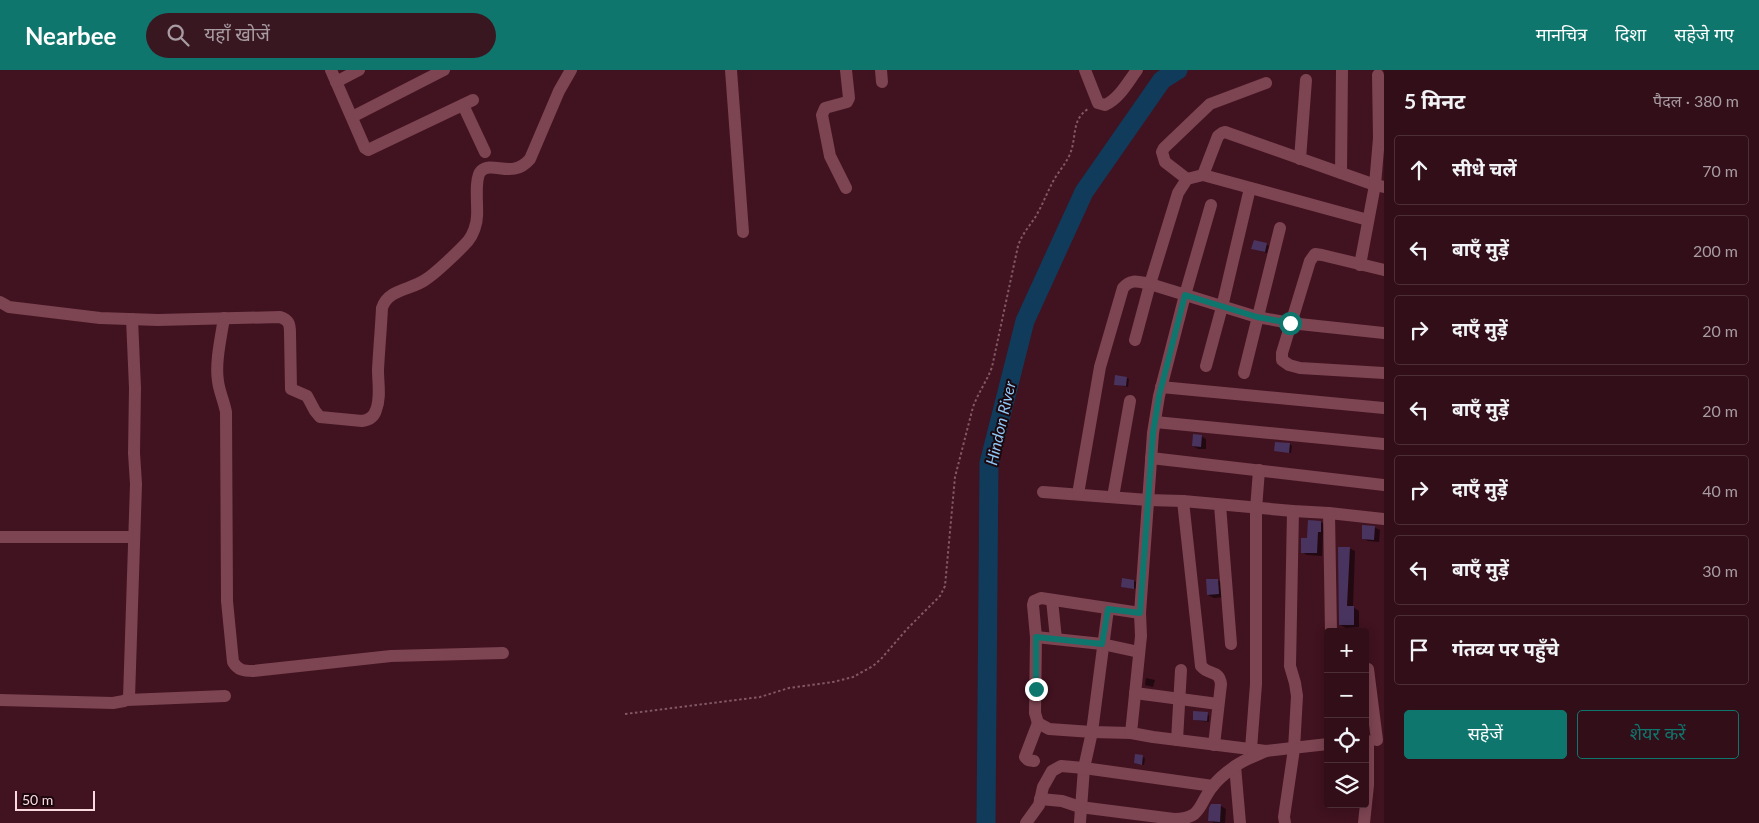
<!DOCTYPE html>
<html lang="hi">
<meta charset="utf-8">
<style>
:root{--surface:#310e18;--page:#391721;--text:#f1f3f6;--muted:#a89ca2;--line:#4c2e37;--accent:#0f766e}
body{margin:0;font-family:Lato,"Noto Sans Devanagari",sans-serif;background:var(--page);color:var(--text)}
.controls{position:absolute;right:15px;bottom:15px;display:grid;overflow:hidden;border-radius:5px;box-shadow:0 2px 12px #0003}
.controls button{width:45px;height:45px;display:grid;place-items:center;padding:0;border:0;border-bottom:1px solid var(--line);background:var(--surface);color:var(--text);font:25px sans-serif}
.scale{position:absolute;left:15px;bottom:12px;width:80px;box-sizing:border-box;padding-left:5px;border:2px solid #f9d9df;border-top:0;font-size:14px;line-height:18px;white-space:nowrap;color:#f9d9df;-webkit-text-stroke:4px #1b070c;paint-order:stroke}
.stop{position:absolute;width:15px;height:15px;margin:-11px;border:4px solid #0f766e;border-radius:50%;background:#fff}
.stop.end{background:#0f766e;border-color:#fff;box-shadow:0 1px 5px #0008}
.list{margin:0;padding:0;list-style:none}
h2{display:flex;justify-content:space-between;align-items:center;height:65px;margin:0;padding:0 20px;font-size:21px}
h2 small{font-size:16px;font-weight:400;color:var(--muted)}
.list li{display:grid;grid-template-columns:32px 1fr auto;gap:15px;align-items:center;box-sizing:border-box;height:70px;margin:0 10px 10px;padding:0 10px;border:1px solid var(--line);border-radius:5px}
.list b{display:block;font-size:19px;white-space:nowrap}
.list em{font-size:16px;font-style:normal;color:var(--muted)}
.actions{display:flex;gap:10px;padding:15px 20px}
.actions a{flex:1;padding:11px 0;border:1px solid var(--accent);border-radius:5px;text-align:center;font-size:18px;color:var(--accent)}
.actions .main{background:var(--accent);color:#fff}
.icon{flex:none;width:28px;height:28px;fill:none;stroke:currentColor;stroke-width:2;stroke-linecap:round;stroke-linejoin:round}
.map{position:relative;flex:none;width:1384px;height:753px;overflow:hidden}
header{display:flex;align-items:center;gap:30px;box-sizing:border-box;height:70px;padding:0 25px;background:var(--accent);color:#fff}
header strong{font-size:24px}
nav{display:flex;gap:28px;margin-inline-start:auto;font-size:18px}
.search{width:350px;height:45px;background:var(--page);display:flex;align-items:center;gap:12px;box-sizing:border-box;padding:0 18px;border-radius:28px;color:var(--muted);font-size:19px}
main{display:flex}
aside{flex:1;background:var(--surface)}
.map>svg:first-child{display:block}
.shadow{fill:#0007}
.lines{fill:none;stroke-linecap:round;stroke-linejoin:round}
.river{stroke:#103b5a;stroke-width:19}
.building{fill:#48345e}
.path{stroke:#825863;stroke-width:2;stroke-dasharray:2.5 2.5;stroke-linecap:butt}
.minor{stroke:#7d4452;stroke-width:12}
.route{stroke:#0f766e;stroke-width:6}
.labels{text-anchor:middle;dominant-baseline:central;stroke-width:4;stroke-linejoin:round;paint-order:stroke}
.water-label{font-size:16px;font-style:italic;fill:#8ec6f6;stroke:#1b070c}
</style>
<header>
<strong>Nearbee</strong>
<div class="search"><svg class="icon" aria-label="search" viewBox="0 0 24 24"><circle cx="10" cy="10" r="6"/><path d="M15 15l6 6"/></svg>यहाँ खोजें</div>
<nav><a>मानचित्र</a><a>दिशा</a><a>सहेजे गए</a></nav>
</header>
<main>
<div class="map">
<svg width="1384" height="753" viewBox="0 0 1384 753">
<rect width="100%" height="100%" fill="#411220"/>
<g class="shadow">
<polygon points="1266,174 1269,176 1267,183 1253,179"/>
<polygon points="1127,308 1129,309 1128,317 1115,314"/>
<polygon points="1201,366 1206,369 1206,379 1198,379 1193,376"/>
<polygon points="1290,374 1292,376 1291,383 1275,380"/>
<polygon points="1321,452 1326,455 1326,464 1323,464 1322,486 1307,485 1302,482"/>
<polygon points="1374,457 1380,460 1379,472 1368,471 1363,468"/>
<polygon points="1349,478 1355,481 1353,537 1359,541 1359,557 1346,558 1340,555"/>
<polygon points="1217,510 1223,513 1224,527 1214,528 1208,525"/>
<polygon points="1134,511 1136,512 1136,519 1122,517"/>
<polygon points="1146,608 1155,610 1153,617 1145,615"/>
<polygon points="1207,644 1209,645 1209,652 1194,650"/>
<polygon points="1136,685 1145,688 1144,695 1135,693"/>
<polygon points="1212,735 1221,736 1226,739 1225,753 1214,753 1209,750"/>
</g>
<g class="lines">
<polyline class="river" points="986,753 989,393 1025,251 1084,122 1162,10 1178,0"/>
</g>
<g class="building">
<polygon points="1254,170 1267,173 1265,182 1251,179"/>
<polygon points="1115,305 1127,307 1126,316 1114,315"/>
<polygon points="1193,364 1202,365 1201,377 1192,376"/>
<polygon points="1275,372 1290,373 1289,383 1274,381"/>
<polygon points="1308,450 1321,451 1321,462 1318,462 1317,483 1301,483 1301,468 1307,468"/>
<polygon points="1362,455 1375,456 1374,470 1362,469"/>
<polygon points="1338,477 1350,477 1347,536 1354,536 1354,555 1339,555"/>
<polygon points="1122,508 1134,510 1134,519 1121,517"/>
<polygon points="1206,509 1218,509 1219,524 1207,525"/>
<polygon points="1193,641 1208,642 1207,651 1193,650"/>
<polygon points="1135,684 1143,685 1142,695 1134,693"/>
<polygon points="1211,734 1221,734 1220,752 1208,751 1209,738"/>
</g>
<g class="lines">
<path class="path" d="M625 644 760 627 789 618 833 612 853 607 873 596 881 589 907 559 940 526 945 516 955 407 973 337C978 323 987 311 992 297L1018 176C1022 164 1029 157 1036 146 1043 134 1048 120 1055 108 1060 100 1066 93 1070 84 1077 67 1071 50 1088 39"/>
<g class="minor">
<polyline points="331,0 365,78 368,80 473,30"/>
<polyline points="731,0 743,162"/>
<polyline points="881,0 882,12"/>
<path d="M1085 0 1098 33 1105 35C1119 29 1128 12 1137 0"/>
<polyline points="336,12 359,0"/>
<polyline points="463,35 485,82"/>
<polyline points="352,47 444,0"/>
<polyline points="1300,89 1306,10"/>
<polyline points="1341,103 1342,0"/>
<polyline points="1187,109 1165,92 1162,82 1164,78 1210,34 1266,13"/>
<polyline points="846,118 830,86 822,45 825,38 847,32 849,28 846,0"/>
<polyline points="1368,150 1203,105 1218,66 1222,63 1225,62 1375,115 1384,117"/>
<polyline points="1360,195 1375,115 1379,68 1378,5"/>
<polyline points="1384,200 1322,185 1315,184 1310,191 1282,283 1282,290 1289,295 1300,298 1384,303"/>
<path d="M0 232 9 237 100 248 158 250 280 247C289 250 290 254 290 263L291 319 307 326 315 341 320 347 362 351C369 350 374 347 376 340 381 328 378 313 378 300 379 280 381 259 382 238 388 219 411 220 425 210 435 204 460 180 468 171 473 165 477 154 477 146 478 136 474 108 481 101 493 90 512 110 530 89L559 21 571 0"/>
<path d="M224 248C221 267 215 293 218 311 219 321 224 331 226 342L227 531 233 592C238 600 243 601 253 601L391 586 503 583"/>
<polyline points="1135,270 1150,214 1178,123 1187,109 1203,105"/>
<polyline points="1206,296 1222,237 1250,118"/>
<polyline points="1244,303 1280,158"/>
<polyline points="1161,317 1384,338"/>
<polyline points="1155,352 1384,374"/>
<polyline points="1151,388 1384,415"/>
<polyline points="1043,422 1148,430 1183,431 1293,441 1329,443 1384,449"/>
<path d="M1078 424 1100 297 1123 218C1131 208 1139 212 1150 214L1257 247 1290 253 1384 263"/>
<polyline points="1113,427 1130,331"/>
<path d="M1183 431 1201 596C1209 606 1219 599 1221 614L1214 675"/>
<polyline points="1220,435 1231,574"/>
<polyline points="1329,443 1331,562"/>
<polyline points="0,467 134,467"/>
<polyline points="1052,530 1056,569"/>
<polyline points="1140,543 1041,528 1034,531 1033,535 1036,567 1035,643 1038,653 1049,659 1092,662 1131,663 1153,667 1266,681 1328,674"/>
<polyline points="1036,567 1102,574 1139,582"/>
<polyline points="1368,599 1377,670"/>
<polyline points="1135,623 1218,634"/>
<polyline points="0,630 113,633 124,631 129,628 136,414 134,383 135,318 132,249"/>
<polyline points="127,630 225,626"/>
<polyline points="1131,663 1141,566 1140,543 1153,363 1159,326 1185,225 1211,135"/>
<polyline points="1177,670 1181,600"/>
<polyline points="1251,679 1256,614 1256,439 1259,400"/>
<polyline points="1034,691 1028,690 1025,687 1038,653"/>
<polyline points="1235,696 1240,753"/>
<path d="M1040 729 1062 731 1080 737 1174 749C1203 749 1198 734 1213 716 1218 709 1227 702 1234 697 1243 690 1255 686 1266 681"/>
<polyline points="1080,752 1084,698 1092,662 1108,539"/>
<polyline points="1026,753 1039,735 1043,717 1052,701 1061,696 1084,698 1213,716"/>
<polyline points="1285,753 1284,747 1294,679 1297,626 1295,613 1290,596 1293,441"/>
<polyline points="1364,753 1368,715 1368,671"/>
</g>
</g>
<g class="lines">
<polyline class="route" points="1036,619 1036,567 1102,574 1108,539 1140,543 1153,363 1159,326 1185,225 1257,247 1290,253"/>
</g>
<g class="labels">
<g class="water-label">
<text transform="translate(1000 353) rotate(-77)">Hindon River</text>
</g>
</g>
</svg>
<div class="controls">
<button>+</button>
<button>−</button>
<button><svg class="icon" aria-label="locate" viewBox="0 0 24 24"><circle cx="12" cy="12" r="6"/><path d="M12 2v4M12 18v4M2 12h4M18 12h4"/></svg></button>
<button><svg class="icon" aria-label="layers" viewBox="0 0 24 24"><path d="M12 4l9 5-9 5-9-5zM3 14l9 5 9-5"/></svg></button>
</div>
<div class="scale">50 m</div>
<div class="stop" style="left:1290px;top:253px"></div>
<div class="stop end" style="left:1036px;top:619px"></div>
</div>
<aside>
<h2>5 मिनट<small>पैदल · 380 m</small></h2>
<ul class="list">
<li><svg class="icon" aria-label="ahead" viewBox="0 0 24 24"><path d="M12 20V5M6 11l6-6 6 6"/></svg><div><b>सीधे चलें</b></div><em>70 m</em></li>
<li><svg class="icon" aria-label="left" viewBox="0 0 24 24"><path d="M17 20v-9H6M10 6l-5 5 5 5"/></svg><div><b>बाएँ मुड़ें</b></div><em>200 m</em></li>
<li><svg class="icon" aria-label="right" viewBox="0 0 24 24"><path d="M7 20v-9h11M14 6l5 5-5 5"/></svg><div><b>दाएँ मुड़ें</b></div><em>20 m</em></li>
<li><svg class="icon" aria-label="left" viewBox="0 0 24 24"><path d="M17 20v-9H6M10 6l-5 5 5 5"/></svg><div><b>बाएँ मुड़ें</b></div><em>20 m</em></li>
<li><svg class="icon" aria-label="right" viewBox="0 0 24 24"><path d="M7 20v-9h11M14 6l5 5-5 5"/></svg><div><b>दाएँ मुड़ें</b></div><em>40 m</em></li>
<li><svg class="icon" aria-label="left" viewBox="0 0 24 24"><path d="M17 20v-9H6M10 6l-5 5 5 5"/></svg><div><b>बाएँ मुड़ें</b></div><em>30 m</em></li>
<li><svg class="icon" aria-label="arrive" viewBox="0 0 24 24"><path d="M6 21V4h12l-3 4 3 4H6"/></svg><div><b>गंतव्य पर पहुँचे</b></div></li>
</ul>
<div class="actions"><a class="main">सहेजें</a><a>शेयर करें</a></div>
</aside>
</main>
